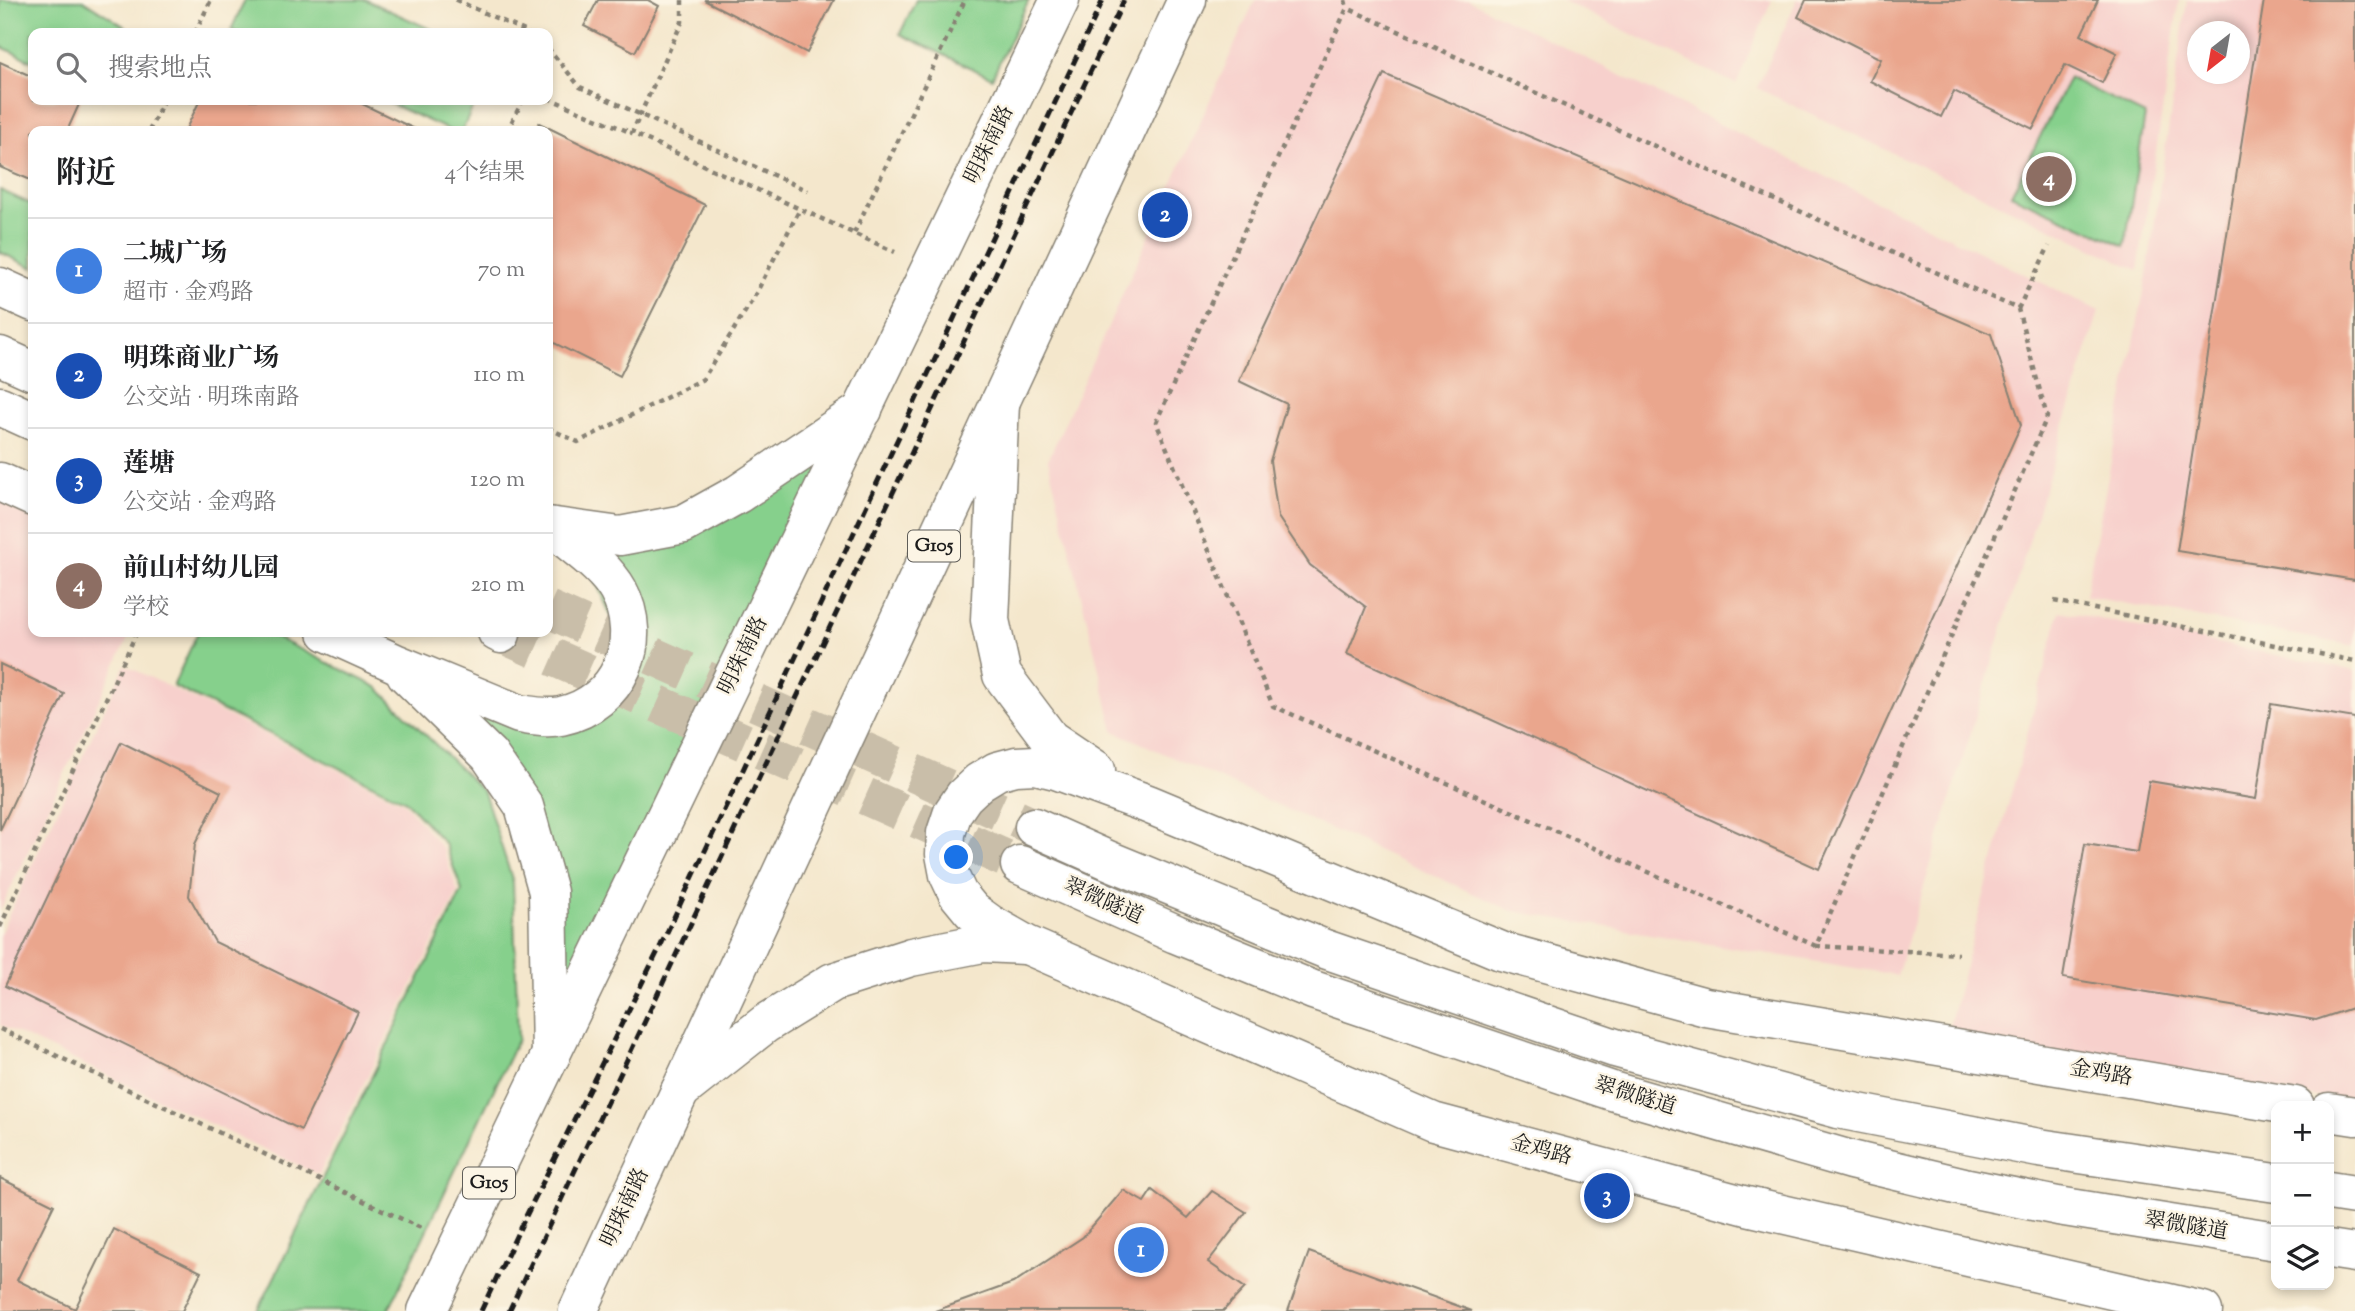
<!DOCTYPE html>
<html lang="zh">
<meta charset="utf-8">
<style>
:root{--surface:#fff;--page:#f6f6f6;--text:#202124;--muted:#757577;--line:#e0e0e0;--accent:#d93025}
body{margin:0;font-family:"Sorts Mill Goudy","Noto Serif SC",serif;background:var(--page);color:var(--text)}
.controls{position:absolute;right:21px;bottom:21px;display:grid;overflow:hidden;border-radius:14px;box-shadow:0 4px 10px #0003}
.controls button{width:63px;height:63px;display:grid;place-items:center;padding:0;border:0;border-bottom:2px solid var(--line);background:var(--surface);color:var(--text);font:35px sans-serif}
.compass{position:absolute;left:2187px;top:21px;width:63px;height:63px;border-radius:50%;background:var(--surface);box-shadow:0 4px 10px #0003;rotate:211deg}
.you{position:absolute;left:957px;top:858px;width:24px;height:24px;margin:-18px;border:5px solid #fff;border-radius:50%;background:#1a73e8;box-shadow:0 0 0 10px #1a73e833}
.badge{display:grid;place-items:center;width:46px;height:46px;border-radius:50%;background:var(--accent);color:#fff;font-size:23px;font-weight:700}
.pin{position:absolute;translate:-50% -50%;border:4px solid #fff;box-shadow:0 2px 7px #0006}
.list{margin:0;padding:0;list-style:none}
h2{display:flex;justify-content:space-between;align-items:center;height:91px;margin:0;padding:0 28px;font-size:30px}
h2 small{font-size:23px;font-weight:400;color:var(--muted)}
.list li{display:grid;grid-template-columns:46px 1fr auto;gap:21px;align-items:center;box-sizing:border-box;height:105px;padding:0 28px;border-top:2px solid var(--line)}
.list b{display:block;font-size:26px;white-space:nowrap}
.list p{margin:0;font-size:23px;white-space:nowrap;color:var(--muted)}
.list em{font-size:23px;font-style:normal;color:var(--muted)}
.icon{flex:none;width:38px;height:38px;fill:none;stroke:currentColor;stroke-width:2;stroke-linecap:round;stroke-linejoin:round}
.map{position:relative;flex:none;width:2355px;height:1311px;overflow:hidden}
.search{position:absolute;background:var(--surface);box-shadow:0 4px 10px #0003;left:28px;top:28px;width:525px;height:77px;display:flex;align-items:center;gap:18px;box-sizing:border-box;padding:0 24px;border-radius:14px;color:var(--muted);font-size:26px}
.panel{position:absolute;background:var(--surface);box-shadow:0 4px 10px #0003;left:28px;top:126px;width:525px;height:511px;border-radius:14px}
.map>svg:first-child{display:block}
.built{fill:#f7d0cc;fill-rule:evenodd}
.green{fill:#86d08c;stroke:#517654;stroke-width:2}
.building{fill:#eaa68d}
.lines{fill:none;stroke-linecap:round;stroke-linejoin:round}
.secondary-tunnel{stroke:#c9bea9;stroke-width:38;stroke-dasharray:38 19;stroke-linecap:butt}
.secondary-casing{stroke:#888274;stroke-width:41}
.primary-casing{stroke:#888274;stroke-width:41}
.trunk-casing{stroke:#888274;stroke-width:41}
.path{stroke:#888274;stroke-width:4.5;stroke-dasharray:5 5;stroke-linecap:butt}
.secondary{stroke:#fff;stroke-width:38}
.primary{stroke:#fff;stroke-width:38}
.trunk{stroke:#fff;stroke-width:38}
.rail{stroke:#1c1c1c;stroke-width:5;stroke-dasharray:10 5;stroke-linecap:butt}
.labels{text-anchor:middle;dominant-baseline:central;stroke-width:5;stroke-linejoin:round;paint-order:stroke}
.shield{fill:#fcf5e5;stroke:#5f5d58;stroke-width:2}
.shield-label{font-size:19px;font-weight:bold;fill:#1c1c1c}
.street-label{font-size:21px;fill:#1c1c1c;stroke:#fcf5e5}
</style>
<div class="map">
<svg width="2355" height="1311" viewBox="0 0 2355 1311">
<rect width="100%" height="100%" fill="#fcf5e5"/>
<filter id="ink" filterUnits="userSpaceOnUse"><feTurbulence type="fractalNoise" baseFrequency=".0143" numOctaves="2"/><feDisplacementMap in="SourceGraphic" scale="14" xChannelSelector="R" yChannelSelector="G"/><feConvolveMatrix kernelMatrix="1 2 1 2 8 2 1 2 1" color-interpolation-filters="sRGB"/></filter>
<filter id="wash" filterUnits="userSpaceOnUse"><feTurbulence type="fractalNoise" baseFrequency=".00686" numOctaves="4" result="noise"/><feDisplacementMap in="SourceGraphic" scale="28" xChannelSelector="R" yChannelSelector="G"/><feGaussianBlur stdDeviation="1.57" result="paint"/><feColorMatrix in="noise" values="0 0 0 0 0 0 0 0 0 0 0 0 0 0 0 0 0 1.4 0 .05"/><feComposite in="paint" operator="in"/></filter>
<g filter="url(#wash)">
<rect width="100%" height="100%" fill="#f4e7cc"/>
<g class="built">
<polygon points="1255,0 1468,0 2099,311 1897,975 1512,911 1114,731 1048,460"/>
<polygon points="1561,0 1772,0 1736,84"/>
<polygon points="1797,0 2179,0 2138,270 1757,88"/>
<path d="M2187 0H2355V646L2085 596 2147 275ZM2198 32H2240V74H2198Z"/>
<polygon points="0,488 33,503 33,632 131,632 0,911"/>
<polygon points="2060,611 2355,671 2355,1103 1946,1037"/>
<polygon points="125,665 404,803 443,849 458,892 319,1175 0,1025 0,934"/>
</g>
<g class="green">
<polygon points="0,0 83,0 135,33 33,33 33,62 0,46"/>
<polygon points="245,0 366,0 439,33 238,33 231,30"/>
<polygon points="916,0 1029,0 992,78 900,34"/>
<polygon points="2069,78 2145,115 2125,246 2011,195"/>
<polygon points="382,100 476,100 462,131 451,131"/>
<polygon points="0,190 33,205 33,268 0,252"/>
<polygon points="843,435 561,1013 557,891 434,686 504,722 635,672 578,540 624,550"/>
<polygon points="198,632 265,632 377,687 484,792 513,882 518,1039 388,1311 258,1311 462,891 445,844 406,801 173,686"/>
</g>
<g id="blocks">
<g class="building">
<polygon points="598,0 648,0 659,6 635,52 584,26"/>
<polygon points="704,0 834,0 807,53"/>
<polygon points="1806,0 2098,0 2081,35 2117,53 2102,83 2065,65 2033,129 1954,91 1941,117 1870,81 1881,59 1798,17"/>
<polygon points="2264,0 2355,0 2355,580 2177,551"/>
<polygon points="0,62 33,77 33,100 81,100 67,131 33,131 33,181 0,167"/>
<polygon points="1384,74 1991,334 2021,425 1819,869 1347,654 1366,607 1310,565 1278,517 1270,461 1287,404 1239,381"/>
<polygon points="200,100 354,100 419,131 185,131"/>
<polygon points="539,123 705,205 620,376 548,340 548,131 534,131"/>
<polygon points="0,664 64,694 0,830"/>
<polygon points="2271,704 2355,718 2355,1007 2316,1020 2063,978 2085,844 2137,852 2149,781 2256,799"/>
<polygon points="121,742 221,792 195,844 189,896 215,942 358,1012 301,1130 5,986"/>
<polygon points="0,1178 54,1205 17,1280 75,1309 114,1229 201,1272 182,1311 0,1311"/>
<polygon points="1123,1190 1144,1202 1152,1190 1188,1218 1212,1191 1246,1212 1208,1262 1245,1288 1223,1311 935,1311 1013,1283 1083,1237"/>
<polygon points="1309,1252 1472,1311 1288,1311"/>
</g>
</g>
</g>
<g filter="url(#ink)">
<use href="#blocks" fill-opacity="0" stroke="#888274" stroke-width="2"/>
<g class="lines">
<g class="secondary-tunnel">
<polyline points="548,609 1034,827"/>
<polyline points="501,634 1020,865"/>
</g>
<g class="secondary-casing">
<g id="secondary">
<polyline points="0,287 33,302"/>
<polyline points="0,356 33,371"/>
<polyline points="0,406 33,421"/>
<polyline points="0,482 33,497"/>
<polyline points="548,526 620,536 684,524 738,494 863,410"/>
<path d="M327 632 395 663 519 714C533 716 547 719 561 716 619 704 646 641 618 590 604 565 573 546 552 527"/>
<polyline points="497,632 501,634"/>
<polyline points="406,674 489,755 524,806 548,892 551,1055"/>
<polyline points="1034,827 1108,860 1325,949 1615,1048 1838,1109 2039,1148 2276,1183"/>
<polyline points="1020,865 1176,934 1313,990 1612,1091 1851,1160 1964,1187 2058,1206 2276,1241"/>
<polyline points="2329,1191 2355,1195"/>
<polyline points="2329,1249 2355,1253"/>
</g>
</g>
<g class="primary-casing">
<g id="primary">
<polyline points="1000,403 990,620 1002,675 1050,739 1096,770"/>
<polyline points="680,1091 765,1024 833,982 911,957 983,943 1025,945"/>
<polyline points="2329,1112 2355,1116"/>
<polyline points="2203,1311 1747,1206 1433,1122 1027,945 990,924 972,911 958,894 949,875 945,854 946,833 953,812 964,796 979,782 997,771 1016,766 1036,765 1056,770 1148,804 1501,951 1706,1007 2295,1106"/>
</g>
</g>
<g class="trunk-casing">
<g id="trunk">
<polyline points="427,1311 1060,0"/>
<polyline points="578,1311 1187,0"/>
</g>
</g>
<g class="path">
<polyline points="456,0 529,33"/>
<polyline points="682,0 682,22 632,133 895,252"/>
<polyline points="1345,0 1347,8 1156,422 1273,706 1816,946 2047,417 2018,309 1347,8"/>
<polyline points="195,33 211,0"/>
<polyline points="548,48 580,87 808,191"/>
<polyline points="548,98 632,133"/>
<polyline points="149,131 164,100"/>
<polyline points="507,131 523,100"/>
<polyline points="854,233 965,0"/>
<polyline points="2018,309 2049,246"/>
<polyline points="548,428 578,442 703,379 753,299 800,209"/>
<polyline points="2054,601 2355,661"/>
<polyline points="0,927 137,632"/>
<polyline points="1816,946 1958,954"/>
<polyline points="0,1029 423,1229"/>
</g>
<use href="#secondary" class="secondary"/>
<use href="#primary" class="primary"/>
<use href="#trunk" class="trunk"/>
<g class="rail">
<polyline points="481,1311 518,1232 661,945 1103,0"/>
<polyline points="509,1311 1124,0"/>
</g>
</g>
</g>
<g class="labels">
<g class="shield">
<rect x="908" y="530.5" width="52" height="31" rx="5"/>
<rect x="463" y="1167.5" width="52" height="31" rx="5"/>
</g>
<g class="shield-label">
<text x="934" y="546">G105</text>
<text x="489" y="1183">G105</text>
</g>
<g class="street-label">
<text transform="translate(990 145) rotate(-64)">明珠南路</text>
<text transform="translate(744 656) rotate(-64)">明珠南路</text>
<text transform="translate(1103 902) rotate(24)">翠微隧道</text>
<text transform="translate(2101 1074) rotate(10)">金鸡路</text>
<text transform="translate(1635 1097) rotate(17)">翠微隧道</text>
<text transform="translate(1541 1151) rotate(15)">金鸡路</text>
<text transform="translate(626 1208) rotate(-65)">明珠南路</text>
<text transform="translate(2186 1227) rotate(9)">翠微隧道</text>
</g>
</g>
</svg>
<div class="controls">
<button>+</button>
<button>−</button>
<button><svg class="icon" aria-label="layers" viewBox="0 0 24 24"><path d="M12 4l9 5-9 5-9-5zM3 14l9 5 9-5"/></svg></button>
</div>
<svg class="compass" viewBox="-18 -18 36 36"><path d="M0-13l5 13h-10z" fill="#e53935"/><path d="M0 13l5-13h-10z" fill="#757577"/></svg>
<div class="you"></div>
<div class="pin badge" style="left:1141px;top:1250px;background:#3f7fe0">1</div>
<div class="pin badge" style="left:1165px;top:215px;background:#1a4fb4">2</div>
<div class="pin badge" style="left:1607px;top:1196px;background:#1a4fb4">3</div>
<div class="pin badge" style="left:2049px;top:179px;background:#8d6e63">4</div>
<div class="search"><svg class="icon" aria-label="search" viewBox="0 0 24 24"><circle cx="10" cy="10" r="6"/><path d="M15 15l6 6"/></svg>搜索地点</div>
<section class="panel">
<h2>附近<small>4个结果</small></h2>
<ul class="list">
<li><span class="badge" style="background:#3f7fe0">1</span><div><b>二城广场</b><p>超市 · 金鸡路</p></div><em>70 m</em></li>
<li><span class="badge" style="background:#1a4fb4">2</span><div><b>明珠商业广场</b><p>公交站 · 明珠南路</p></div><em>110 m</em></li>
<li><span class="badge" style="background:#1a4fb4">3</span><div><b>莲塘</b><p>公交站 · 金鸡路</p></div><em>120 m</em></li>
<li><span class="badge" style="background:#8d6e63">4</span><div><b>前山村幼儿园</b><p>学校</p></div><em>210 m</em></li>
</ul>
</section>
</div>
